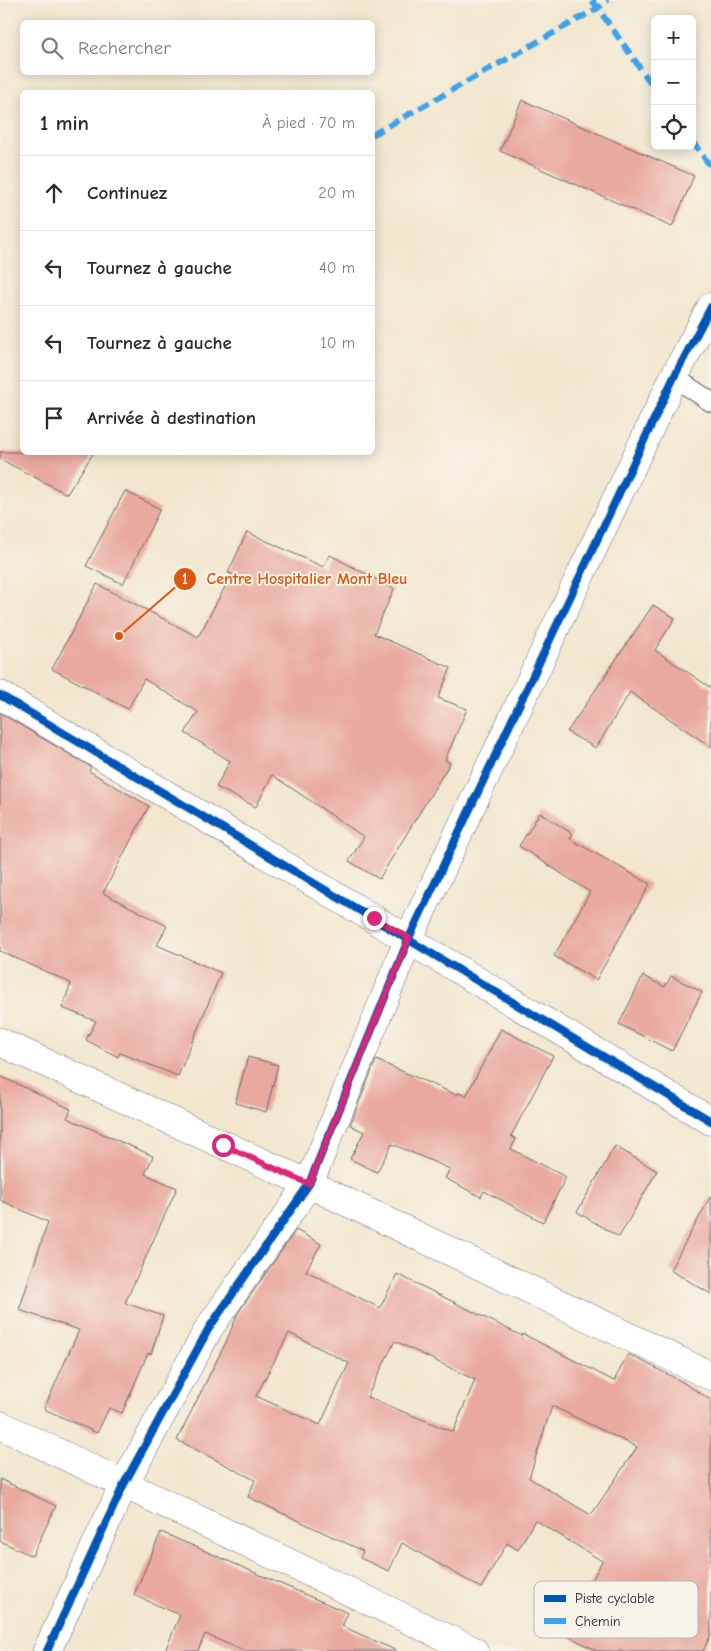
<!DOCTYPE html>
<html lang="fr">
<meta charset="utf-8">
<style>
:root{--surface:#fff;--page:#f2f2f3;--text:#2b2b33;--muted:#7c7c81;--line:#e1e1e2}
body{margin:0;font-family:"Comic Neue",sans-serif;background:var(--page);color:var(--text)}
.controls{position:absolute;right:15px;top:15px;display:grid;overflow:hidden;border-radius:8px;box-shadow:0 2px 12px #0003}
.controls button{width:45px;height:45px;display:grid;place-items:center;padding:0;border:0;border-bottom:1px solid var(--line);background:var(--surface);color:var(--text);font:25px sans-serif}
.stop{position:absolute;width:15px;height:15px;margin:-11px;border:4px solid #db2777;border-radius:50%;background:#fff}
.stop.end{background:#db2777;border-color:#fff;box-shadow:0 1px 5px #0008}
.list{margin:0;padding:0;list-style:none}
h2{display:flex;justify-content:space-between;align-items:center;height:65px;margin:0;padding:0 20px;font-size:21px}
h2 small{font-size:16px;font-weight:400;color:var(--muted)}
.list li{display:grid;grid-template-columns:32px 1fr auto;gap:15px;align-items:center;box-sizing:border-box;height:75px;padding:0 20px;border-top:1px solid var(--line)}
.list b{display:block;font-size:19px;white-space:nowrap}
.list em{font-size:16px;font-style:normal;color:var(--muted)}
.icon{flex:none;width:28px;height:28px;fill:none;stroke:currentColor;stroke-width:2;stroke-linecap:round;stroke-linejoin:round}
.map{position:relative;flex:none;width:711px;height:1651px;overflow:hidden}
.search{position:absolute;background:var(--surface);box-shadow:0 2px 12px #0003;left:20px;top:20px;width:355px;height:55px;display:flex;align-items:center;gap:12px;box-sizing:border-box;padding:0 18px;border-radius:8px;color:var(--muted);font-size:19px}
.panel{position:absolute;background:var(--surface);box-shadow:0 2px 12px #0003;left:20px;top:90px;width:355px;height:365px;border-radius:8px}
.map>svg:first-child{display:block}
.building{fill:#e9a99e;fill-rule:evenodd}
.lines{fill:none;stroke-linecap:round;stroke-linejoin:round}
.service-casing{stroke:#6b676e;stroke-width:21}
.minor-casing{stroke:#6b676e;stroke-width:29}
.service{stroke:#fff;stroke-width:19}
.minor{stroke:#fff;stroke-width:28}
.quiet{stroke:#3ea2ec;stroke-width:6;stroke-dasharray:12 6;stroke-linecap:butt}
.cycleway-casing{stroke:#f7f3e8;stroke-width:11}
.cycleway{stroke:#0057b8;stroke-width:8}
.route{stroke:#db2777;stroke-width:6}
.key{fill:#f7f3e8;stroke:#b7b4b4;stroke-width:1}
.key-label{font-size:14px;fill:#22223b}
.leader{fill:none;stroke:#de560e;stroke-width:2}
.callout-dot{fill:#de560e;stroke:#f7f3e8;stroke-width:2}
.mark-label{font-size:15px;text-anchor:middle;font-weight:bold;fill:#fff}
.callout-label{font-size:16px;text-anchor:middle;font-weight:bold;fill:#de560e;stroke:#f7f3e8;stroke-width:4;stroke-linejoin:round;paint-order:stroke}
</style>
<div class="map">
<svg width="711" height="1651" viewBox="0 0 711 1651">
<rect width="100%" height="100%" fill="#f7f3e8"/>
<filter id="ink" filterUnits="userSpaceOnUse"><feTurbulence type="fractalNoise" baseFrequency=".02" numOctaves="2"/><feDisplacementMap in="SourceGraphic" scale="10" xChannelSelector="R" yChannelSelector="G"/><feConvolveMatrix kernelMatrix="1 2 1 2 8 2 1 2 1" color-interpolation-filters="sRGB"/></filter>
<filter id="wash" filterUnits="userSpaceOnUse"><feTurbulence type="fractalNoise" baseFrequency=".0096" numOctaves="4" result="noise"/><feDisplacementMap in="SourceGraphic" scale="20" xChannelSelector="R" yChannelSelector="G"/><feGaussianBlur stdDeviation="1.12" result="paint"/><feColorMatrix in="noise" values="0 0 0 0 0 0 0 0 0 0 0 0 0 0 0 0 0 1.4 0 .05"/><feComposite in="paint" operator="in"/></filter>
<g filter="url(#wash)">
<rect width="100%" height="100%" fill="#f2e6ce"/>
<g id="blocks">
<g class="building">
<polygon points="522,100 694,176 672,227 500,151"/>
<polygon points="0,452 94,452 67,494 0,459"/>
<polygon points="125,491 160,509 123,584 86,566"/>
<polygon points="247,532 323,567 330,555 394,589 374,634 451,668 438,698 467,709 445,760 450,763 379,879 349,861 364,837 272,775 256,807 216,787 230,761 185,733 198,712 144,679 128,709 52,669 97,584 198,637 232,574 228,573"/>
<polygon points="653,605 675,618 655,650 711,688 711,747 630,692 596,748 567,732"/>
<polygon points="0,713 91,767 89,771 149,806 103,893 167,926 157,945 221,973 178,1076 120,1053 118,1057 86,1040 96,1021 62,1008 71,983 0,951"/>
<polygon points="540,813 573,834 570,839 650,884 596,980 554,956 590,892 519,846"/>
<polygon points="643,976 665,987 671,976 702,992 672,1051 619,1024"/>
<polygon points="501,1029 553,1056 511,1136 516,1139 511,1149 566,1177 543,1222 484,1191 481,1197 445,1178 450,1169 392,1144 377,1172 350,1159 364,1132 350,1125 376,1060 457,1095 458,1093 466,1096"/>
<polygon points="248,1057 278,1065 266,1112 235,1103"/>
<polygon points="0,1076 71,1109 67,1118 153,1156 145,1174 177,1188 125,1303 163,1316 151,1354 148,1353 122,1413 109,1408 97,1433 44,1409 79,1330 19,1310 48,1222 0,1200"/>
<polygon points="615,1146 657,1171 619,1237 577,1212"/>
<polygon points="711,1196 711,1294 670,1270"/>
<path d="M296 1230 321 1244 306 1271 380 1308 397 1274 522 1336 523 1334 614 1381 628 1354 679 1380 711 1400V1634L703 1651H597L564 1634 602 1561 535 1520 518 1550 507 1543 481 1588 402 1543 389 1571 360 1558 363 1551 248 1497 255 1480 177 1440 226 1342 238 1313ZM289 1333 349 1363 320 1425 256 1396ZM395 1341 475 1380 453 1432 367 1397ZM552 1406 637 1447 591 1515 529 1478Z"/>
<polygon points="0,1479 56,1506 32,1556 0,1541"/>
<polygon points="161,1532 348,1613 342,1626 397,1651 244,1651 205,1634 198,1651 165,1651 180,1615 134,1595"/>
</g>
</g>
</g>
<g filter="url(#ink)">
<use href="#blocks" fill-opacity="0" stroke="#6b676e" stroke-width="1"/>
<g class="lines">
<g class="service-casing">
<polyline id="service" points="674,377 711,402"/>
</g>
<g class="minor-casing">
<g id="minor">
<polyline points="0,695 711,1121"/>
<polyline points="0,1042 309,1184 711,1376"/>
<polyline points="0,1425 474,1651"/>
<polyline points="47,1651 124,1484 209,1328 309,1184 409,938 674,377 711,307"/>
</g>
</g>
<use href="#service" class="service"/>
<use href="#minor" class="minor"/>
<g class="quiet">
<polyline points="592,0 655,89"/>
<polyline points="372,135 598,8 608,0"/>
<polyline points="692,141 711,167"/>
</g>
<g class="cycleway-casing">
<g id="cycleway">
<polyline points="0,695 711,1121"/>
<polyline points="47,1651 124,1484 209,1328 309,1184 409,938 674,377 711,307"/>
</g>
</g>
<use href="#cycleway" class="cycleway"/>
</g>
</g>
<g class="lines" filter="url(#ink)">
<polyline class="route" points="223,1145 309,1184 409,938 374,918"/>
</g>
<rect x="534" y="1581" width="164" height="57" rx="8" class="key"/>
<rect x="544" y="1595" width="22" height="7" fill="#0057b8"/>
<rect x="544" y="1618" width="22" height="6" fill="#3ea2ec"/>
<g class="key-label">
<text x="575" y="1603">Piste cyclable</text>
<text x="575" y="1626">Chemin</text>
</g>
<path class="leader" d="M119 636L185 579"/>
<g class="callout-dot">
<circle cx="119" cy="636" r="5"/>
<circle cx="185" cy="579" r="12"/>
</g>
<g class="mark-label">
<text x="185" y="584">1</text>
</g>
<g class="callout-label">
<text x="307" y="584">Centre Hospitalier Mont Bleu</text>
</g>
</svg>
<div class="controls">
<button>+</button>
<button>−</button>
<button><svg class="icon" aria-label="locate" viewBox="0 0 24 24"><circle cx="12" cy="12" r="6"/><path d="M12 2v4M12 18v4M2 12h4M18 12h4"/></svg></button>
</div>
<div class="stop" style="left:223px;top:1145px"></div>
<div class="stop end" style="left:374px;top:918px"></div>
<div class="search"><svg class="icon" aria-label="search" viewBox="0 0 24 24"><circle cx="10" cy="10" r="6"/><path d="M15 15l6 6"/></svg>Rechercher</div>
<section class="panel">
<h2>1 min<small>À pied · 70 m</small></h2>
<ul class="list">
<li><svg class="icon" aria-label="ahead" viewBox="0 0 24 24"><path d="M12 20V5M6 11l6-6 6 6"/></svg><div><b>Continuez</b></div><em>20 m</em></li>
<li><svg class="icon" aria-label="left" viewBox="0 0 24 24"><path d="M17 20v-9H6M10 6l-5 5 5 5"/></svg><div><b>Tournez à gauche</b></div><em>40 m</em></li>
<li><svg class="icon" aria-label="left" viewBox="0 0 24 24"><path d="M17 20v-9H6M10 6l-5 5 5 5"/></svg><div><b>Tournez à gauche</b></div><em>10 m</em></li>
<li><svg class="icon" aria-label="arrive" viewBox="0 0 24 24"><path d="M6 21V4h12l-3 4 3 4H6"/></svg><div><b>Arrivée à destination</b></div></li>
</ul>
</section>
</div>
